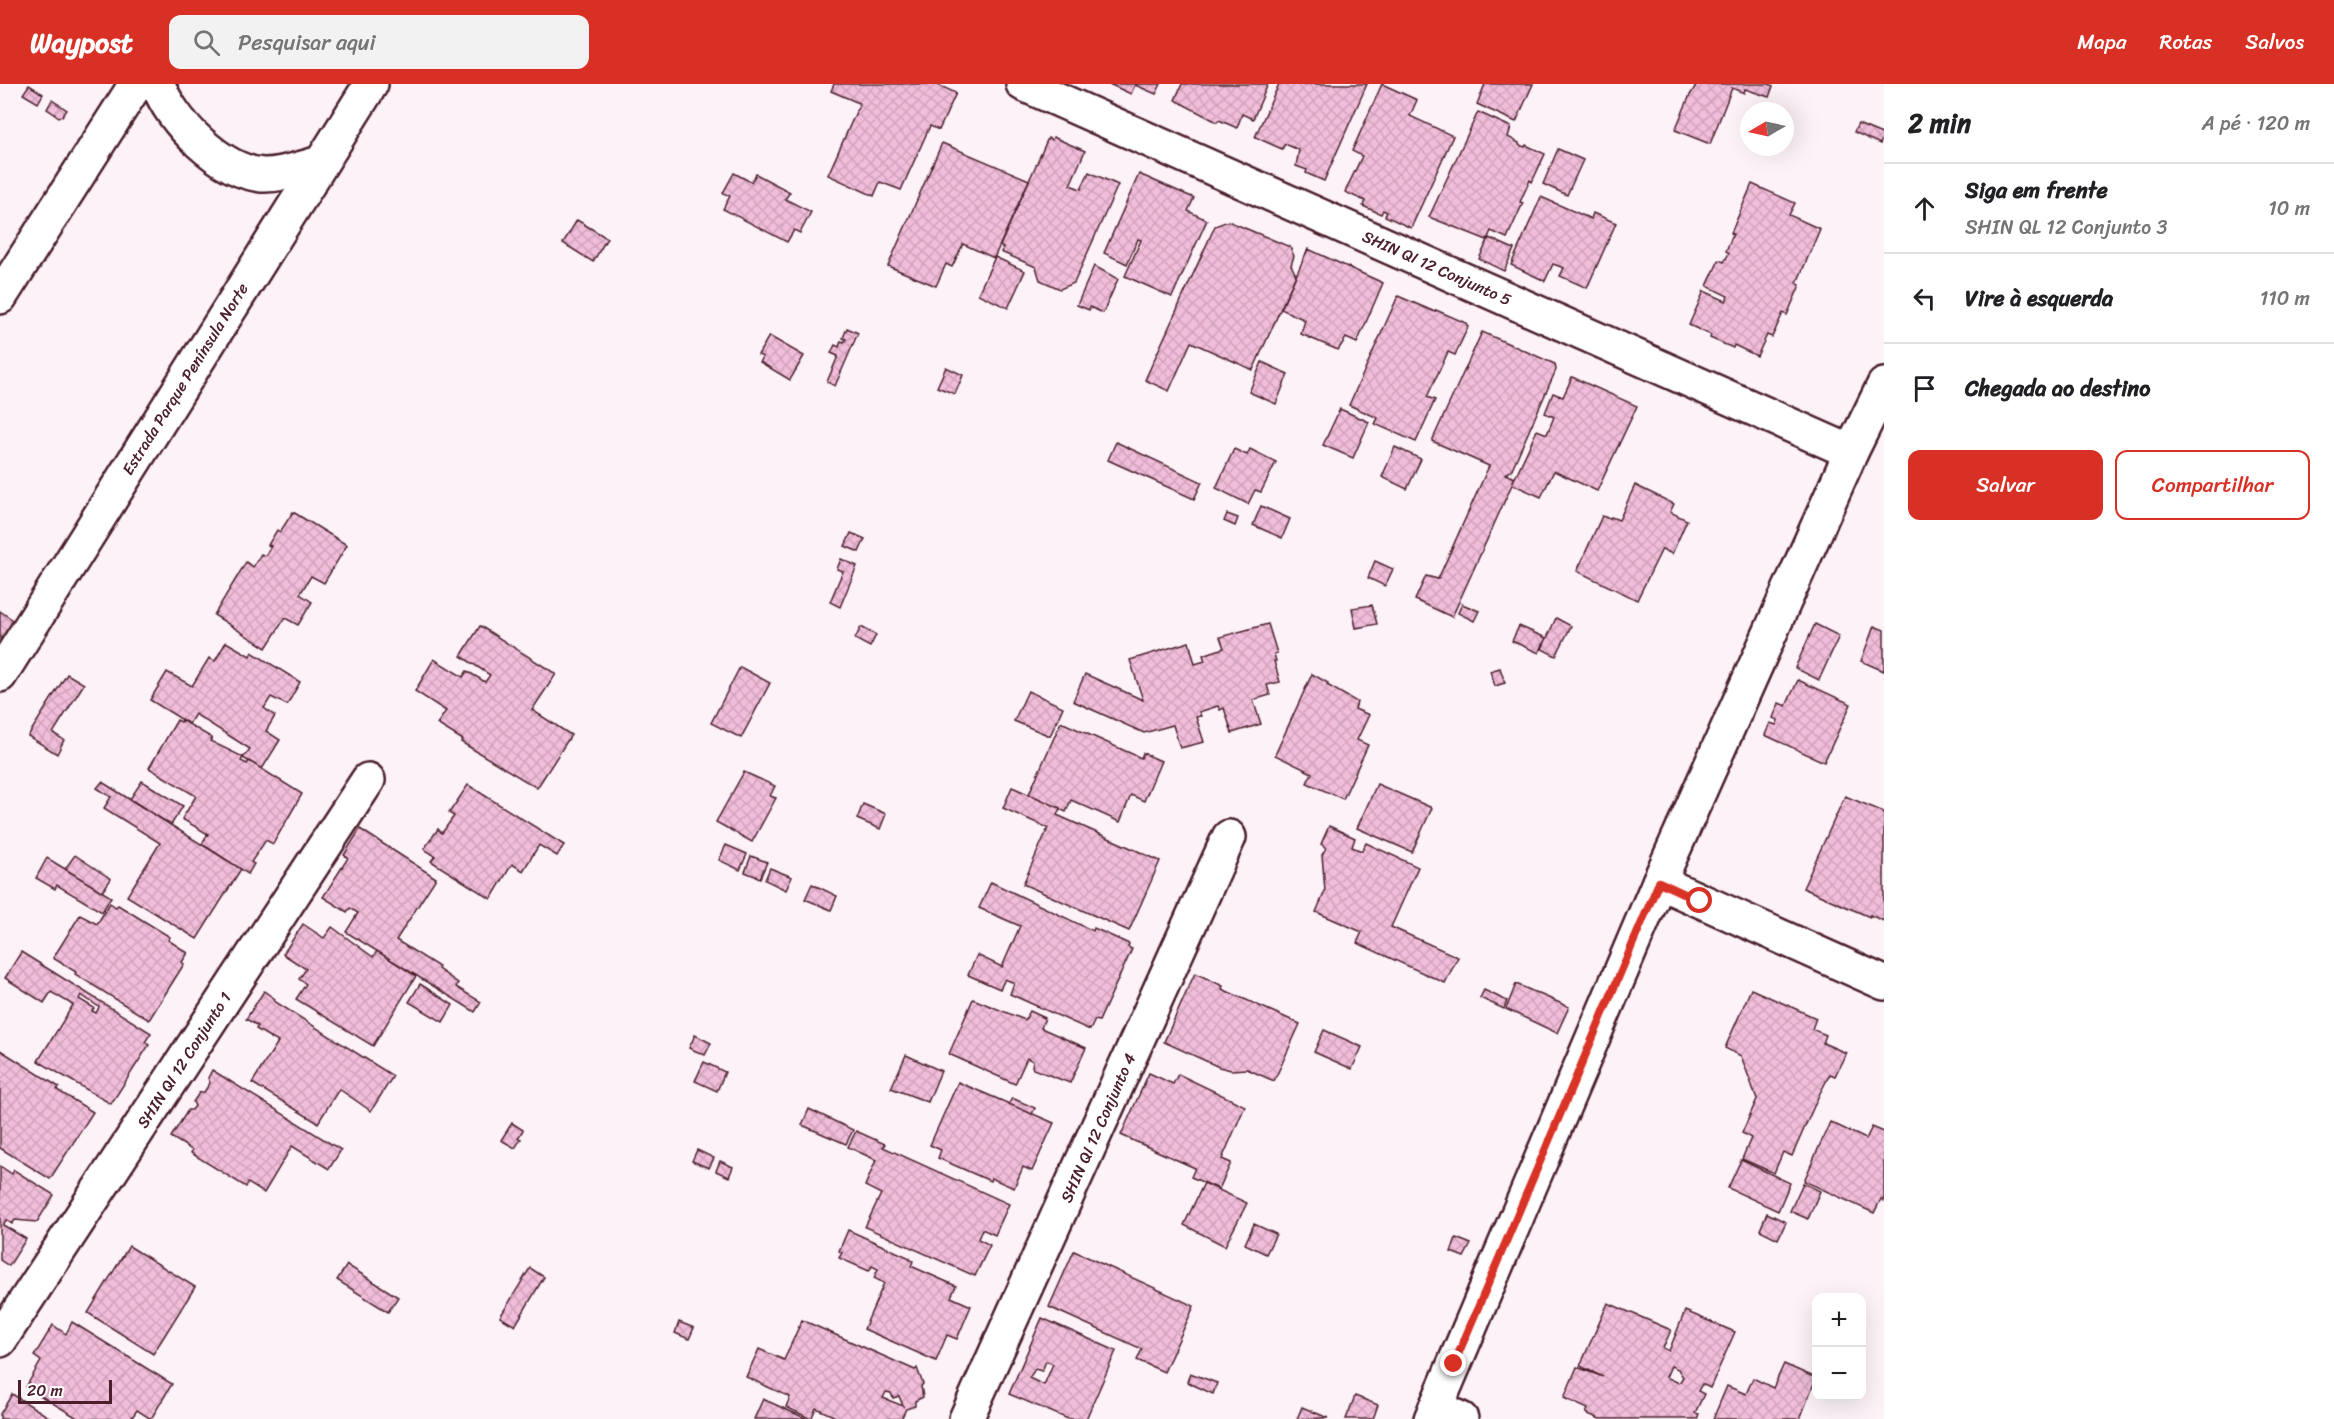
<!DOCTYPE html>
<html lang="pt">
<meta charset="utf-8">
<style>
:root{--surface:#fff;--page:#f2f2f2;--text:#202124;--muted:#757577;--line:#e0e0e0;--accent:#d93025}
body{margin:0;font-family:Sriracha,sans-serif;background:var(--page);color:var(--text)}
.controls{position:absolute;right:18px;bottom:18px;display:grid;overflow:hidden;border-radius:12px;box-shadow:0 6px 24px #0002}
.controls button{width:54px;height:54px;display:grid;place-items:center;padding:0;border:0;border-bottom:2px solid var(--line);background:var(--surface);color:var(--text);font:30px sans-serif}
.compass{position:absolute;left:1740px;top:18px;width:54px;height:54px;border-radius:50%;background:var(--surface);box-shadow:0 6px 24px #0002;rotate:261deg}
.scale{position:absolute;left:18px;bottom:15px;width:94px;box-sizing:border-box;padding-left:6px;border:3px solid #4a1f2b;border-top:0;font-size:16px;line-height:21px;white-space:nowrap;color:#4a1f2b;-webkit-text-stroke:4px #fff;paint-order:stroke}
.stop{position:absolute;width:18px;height:18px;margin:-14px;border:4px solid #d93025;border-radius:50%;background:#fff}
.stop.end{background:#d93025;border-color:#fff;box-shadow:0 2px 6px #0008}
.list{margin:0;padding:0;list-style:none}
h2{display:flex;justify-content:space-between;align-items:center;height:78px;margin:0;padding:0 24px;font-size:26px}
h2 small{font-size:20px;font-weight:400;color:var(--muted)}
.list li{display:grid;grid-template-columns:39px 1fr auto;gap:18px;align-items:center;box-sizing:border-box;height:90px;padding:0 24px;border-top:2px solid var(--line)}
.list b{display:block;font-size:22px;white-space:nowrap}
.list p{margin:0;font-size:20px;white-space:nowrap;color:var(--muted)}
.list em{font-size:20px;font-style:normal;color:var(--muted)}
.actions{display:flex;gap:12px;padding:18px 24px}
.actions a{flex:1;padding:14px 0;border:2px solid var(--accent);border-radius:12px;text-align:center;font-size:21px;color:var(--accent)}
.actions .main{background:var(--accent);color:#fff}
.icon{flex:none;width:33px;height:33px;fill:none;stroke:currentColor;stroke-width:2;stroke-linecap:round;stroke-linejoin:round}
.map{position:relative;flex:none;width:1884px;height:1335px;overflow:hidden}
header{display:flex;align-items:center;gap:36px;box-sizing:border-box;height:84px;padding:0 30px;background:var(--accent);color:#fff}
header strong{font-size:28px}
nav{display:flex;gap:33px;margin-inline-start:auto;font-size:21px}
.search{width:420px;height:54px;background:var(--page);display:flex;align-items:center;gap:15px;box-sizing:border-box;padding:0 21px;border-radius:12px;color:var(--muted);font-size:22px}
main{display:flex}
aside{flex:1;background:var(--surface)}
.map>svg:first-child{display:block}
.building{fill:url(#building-cross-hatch);stroke:#4a1f2b;stroke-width:1.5;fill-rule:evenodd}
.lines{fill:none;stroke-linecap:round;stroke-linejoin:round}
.minor-casing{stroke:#4a1f2b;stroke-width:38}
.tertiary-casing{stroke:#4a1f2b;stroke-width:38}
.secondary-casing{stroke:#4a1f2b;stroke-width:38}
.minor{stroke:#fff;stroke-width:33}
.tertiary{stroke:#fff;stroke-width:33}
.secondary{stroke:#fff;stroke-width:33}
.route{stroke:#d93025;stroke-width:8}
.labels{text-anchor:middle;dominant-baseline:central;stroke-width:5;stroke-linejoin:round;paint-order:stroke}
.street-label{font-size:16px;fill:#4a1f2b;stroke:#fff}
</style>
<header>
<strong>Waypost</strong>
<div class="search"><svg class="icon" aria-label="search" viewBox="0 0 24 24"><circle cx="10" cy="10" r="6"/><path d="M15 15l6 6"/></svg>Pesquisar aqui</div>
<nav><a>Mapa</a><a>Rotas</a><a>Salvos</a></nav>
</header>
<main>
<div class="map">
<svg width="1884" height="1335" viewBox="0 0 1884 1335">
<defs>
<pattern id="building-cross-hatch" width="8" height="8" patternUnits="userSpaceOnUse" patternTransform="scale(1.5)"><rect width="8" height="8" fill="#f0bdda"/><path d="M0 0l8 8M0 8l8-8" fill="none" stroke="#cfa2bb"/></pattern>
</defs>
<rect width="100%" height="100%" fill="#fcf2f8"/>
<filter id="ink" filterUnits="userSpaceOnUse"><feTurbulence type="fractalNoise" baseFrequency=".0167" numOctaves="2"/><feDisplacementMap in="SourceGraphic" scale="12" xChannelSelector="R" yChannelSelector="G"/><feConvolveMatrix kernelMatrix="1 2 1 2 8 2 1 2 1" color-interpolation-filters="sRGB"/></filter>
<g filter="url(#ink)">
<g class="building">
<polygon points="834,0 936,0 956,9 939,46 930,42 901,106 880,98 874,112 828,91 859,21 859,19 831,7"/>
<polygon points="1109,0 1161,0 1156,10 1135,1 1131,10"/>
<polygon points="1182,0 1268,0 1253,35 1242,30 1237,44 1219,36 1217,38 1175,16"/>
<polygon points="1279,0 1367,0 1324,97 1306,89 1307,86 1296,82 1299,66 1285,60 1282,65 1255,53"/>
<polygon points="1382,0 1417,16 1410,32 1453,52 1411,144 1385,132 1387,128 1383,126 1381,130 1363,122 1365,117 1345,108 1362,72 1352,67"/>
<polygon points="1485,0 1533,0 1516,38 1477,20"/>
<polygon points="1697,0 1769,0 1773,2 1769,13 1745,5 1744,9 1732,4 1710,60 1675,46 1690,11"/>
<polygon points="29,1 43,10 38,19 23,10"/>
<polygon points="52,16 67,26 62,32 59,33 47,25"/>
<polygon points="1478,28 1511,43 1508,53 1519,59 1519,61 1525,63 1526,61 1545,70 1532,98 1530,96 1520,118 1523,119 1507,154 1491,147 1487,156 1429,133"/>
<polygon points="1858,40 1884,51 1880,60 1854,48"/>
<polygon points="1053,53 1085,67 1070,101 1081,105 1089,88 1118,101 1074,199 1060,205 1040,196 1036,183 1001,168 1003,164 1000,162 1048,54 1052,56"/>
<polygon points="942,59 1029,96 994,174 963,160 952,183 946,180 936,202 888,182"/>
<polygon points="1558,65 1583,76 1567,111 1543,100"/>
<polygon points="734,89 751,98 756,90 790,108 785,115 811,128 800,149 794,146 787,158 723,125 730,112 723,109"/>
<polygon points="1139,90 1194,114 1188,127 1207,136 1172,213 1125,192 1141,156 1138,155 1127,180 1104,169"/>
<polygon points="1752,100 1795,119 1789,131 1820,145 1797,199 1800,201 1787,231 1783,229 1772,253 1767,251 1757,272 1734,261 1733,264 1710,254 1711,251 1689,241 1704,207 1726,217 1728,212 1707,202 1719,176 1724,178 1729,169 1726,167 1733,150 1731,149"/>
<polygon points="1541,113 1591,135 1593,129 1616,139 1587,204 1560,192 1564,184 1553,180 1545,197 1511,181"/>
<polygon points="577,136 607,154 593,178 563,159"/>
<polygon points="1228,137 1290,163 1294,172 1291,181 1296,191 1253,286 1191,258 1169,307 1145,296 1215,142"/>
<polygon points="1489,154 1514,165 1504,187 1479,175"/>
<polygon points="1308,165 1383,199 1357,259 1346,254 1338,266 1301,250 1305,236 1281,225"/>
<polygon points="995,173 1025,187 1008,224 978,210"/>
<polygon points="1094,182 1118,195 1103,229 1090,223 1089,226 1077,221"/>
<polygon points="1398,212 1435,228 1436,226 1466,239 1468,243 1455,271 1448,268 1427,313 1435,316 1416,358 1375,340 1378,334 1349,321"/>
<polygon points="847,244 858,249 835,302 827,298 838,272 831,269 835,261 839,263 841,257 844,258 846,255 843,254"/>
<polygon points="1482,248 1555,280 1556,286 1511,387 1505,390 1515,394 1452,533 1415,516 1426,492 1438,495 1489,382 1432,357"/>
<polygon points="769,252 804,272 790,296 760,278 763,273 758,271"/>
<polygon points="1262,278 1288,290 1276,320 1249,308"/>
<polygon points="946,283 963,291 955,310 937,303"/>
<polygon points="1572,293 1637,322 1597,407 1554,387 1541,413 1512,400 1537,346 1547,350 1554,333 1545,329 1553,309 1563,313"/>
<polygon points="1340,325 1369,338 1353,374 1323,361"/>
<polygon points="1116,358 1202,398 1194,415 1108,376"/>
<polygon points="1395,363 1421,375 1407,405 1382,393"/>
<polygon points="1234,365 1247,371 1250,365 1276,378 1261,408 1255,406 1248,420 1216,404"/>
<polygon points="1635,401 1674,420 1670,428 1687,436 1672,470 1662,465 1637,516 1577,487 1602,432 1610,435 1611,433 1619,436"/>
<polygon points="1261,422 1290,435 1282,454 1253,441"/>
<polygon points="293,428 347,461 324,499 311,492 300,510 312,518 298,541 285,534 266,564 214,531 246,478 253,483 261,470 265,472 271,462 268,461 277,446 280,448"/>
<polygon points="1227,430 1238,434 1235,442 1224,437"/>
<polygon points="851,449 865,455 859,468 845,462"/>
<polygon points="841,475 857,482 840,523 830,518 843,487 837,485"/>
<polygon points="1375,477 1393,485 1385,502 1368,494"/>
<polygon points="1462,520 1479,527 1474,537 1458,529"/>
<polygon points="1372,521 1377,540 1356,544 1352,524"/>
<polygon points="0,527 16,538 0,561"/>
<polygon points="1556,534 1571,542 1556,572 1542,565"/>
<polygon points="1268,540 1277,569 1274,570 1276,577 1274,577 1280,598 1267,601 1270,611 1253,616 1261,640 1232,649 1224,624 1220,626 1218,622 1199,628 1201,632 1196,633 1204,658 1180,664 1173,641 1144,649 1073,617 1085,590 1143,616 1130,576 1189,558 1195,580 1205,577 1203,571 1224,564 1220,553"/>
<polygon points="1815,540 1839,552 1819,596 1795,584"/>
<polygon points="480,542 556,590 532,626 571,651 537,704 461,658 463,656 437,640 446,627 415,607 434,575 463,593 467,587 485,598 490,591 461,572"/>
<polygon points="1519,542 1546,554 1539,569 1512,557"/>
<polygon points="1874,542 1884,546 1884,587 1861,577"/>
<polygon points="861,543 876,551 870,563 855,555"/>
<polygon points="226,558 250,572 252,568 300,598 287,621 271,613 264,624 275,632 266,647 280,656 262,685 243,674 250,665 195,630 189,640 150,616 167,588 192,602 209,574 215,577"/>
<polygon points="740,583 770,599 741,654 711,639"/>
<polygon points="1500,584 1505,599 1495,602 1490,587"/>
<polygon points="67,590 84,600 53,649 64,656 57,670 28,652"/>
<polygon points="1312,590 1328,599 1327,601 1357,618 1355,625 1369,631 1357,656 1368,661 1343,715 1307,699 1312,689 1275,671"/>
<polygon points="1798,596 1851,620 1824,678 1765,651 1770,639 1776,641 1778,636 1773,634 1779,619 1786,622"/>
<polygon points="1028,607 1063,623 1050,652 1014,637"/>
<polygon points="177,636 181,638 182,636 212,654 210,657 243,673 241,677 247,680 249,677 302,710 273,760 266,756 251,778 254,780 248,790 202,760 208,750 182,735 196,712 149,684"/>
<polygon points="1061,638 1141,674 1143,669 1161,677 1144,717 1131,711 1120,738 1071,716 1066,728 1029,710"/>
<polygon points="744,688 775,702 770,712 776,714 752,758 716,738"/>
<polygon points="142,697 183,722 171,741 130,715"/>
<polygon points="102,698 241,785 197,855 127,812 160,759 104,724 111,713 97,704"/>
<polygon points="1377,700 1432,724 1412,768 1357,744"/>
<polygon points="468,701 564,761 557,772 539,761 523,787 512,780 491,815 431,777 435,772 424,765 438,745 442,749 454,732 449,729"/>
<polygon points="1012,703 1060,724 1057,731 1160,777 1129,847 1023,800 1048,744 1003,724"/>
<polygon points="1845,712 1884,728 1884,837 1870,831 1870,833 1803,804"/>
<polygon points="863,720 886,730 880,745 857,735"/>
<polygon points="1329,742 1355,754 1352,763 1362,767 1366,759 1418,783 1391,843 1458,873 1445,899 1357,859 1362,848 1316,828 1325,807 1322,771 1326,764 1321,760"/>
<polygon points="360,745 436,794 396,856 439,883 438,885 458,899 456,903 481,918 475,928 346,848 358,829 350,824 347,828 323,813 348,774 344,771"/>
<polygon points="726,761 747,770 740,786 719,776"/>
<polygon points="75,771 111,795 102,808 65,785"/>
<polygon points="751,772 767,778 760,794 745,788"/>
<polygon points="47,774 111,813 102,828 57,801 55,805 36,794"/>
<polygon points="770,784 792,793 786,806 765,796"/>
<polygon points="991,798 1093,847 1094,844 1129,860 1128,863 1132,865 1099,937 1095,936 1090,946 1010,910 1014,899 1005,895 1000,905 968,891 977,871 1002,883 1020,842 979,824"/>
<polygon points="812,800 837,812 831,826 805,815"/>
<polygon points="110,819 116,823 118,821 170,853 168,856 188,869 182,878 184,880 149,936 75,890 76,888 53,874 80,831 97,840"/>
<polygon points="303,840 324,854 332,843 373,873 377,867 416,892 373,962 296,915 306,900 299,895 306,885 283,870"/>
<path d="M21 868 151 949 145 958 149 961 111 1020 38 977 73 921 51 908 44 919 5 894ZM81 911 99 923 96 929 92 927 94 924 79 915Z"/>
<polygon points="1195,889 1223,902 1222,905 1300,940 1274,997 1247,985 1231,986 1219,983 1164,958"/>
<polygon points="420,900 453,921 443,938 409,918"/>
<polygon points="1516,900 1569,923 1557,949 1506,925"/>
<polygon points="1751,905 1816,934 1812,945 1826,951 1823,959 1846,969 1835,992 1830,990 1819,1011 1792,1072 1783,1068 1774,1089 1742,1075 1751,1054 1742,1049 1757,1015 1741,972 1725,964"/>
<polygon points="1484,906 1507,917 1504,925 1480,914"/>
<polygon points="264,907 275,915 274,917 393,992 371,1027 339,1005 318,1039 252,999 278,958 256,945 258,942 246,935"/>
<polygon points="973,915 1025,936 1030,927 1045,934 1041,944 1086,964 1070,999 1033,985 1032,982 1033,977 1027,974 1015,1000 949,970"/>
<polygon points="1324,946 1362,963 1352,985 1314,968"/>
<polygon points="695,951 711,959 705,971 689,964"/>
<polygon points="0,966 59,1003 57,1006 93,1028 50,1095 0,1064"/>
<polygon points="906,971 941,987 928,1018 891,1004"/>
<polygon points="704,978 725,988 717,1007 695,997"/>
<polygon points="212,986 341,1066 329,1085 292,1062 264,1109 248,1099 246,1103 191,1069 192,1066 171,1053 188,1026 192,1026 195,1022 193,1018 199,1009 204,1008 210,999 208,994"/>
<polygon points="1149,989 1173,1000 1178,990 1245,1022 1222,1075 1231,1079 1219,1105 1191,1093 1195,1084 1121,1051"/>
<polygon points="958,998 1054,1039 1032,1087 1023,1083 1014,1104 991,1094 990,1097 938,1074 941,1066 930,1061"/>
<polygon points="1012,1014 1035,1024 1032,1030 1009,1020"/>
<polygon points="809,1025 853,1046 846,1060 802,1041"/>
<polygon points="1830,1038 1866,1055 1872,1043 1884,1048 1884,1117 1881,1115 1874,1129 1804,1097"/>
<polygon points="512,1039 523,1046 518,1054 521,1055 515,1064 501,1056"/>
<polygon points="856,1047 885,1060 883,1063 1009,1120 995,1151 982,1145 978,1155 990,1161 975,1192 865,1143 881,1110 865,1102 876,1076 848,1063"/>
<polygon points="697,1066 714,1074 709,1084 692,1077"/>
<polygon points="1741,1076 1790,1099 1778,1127 1728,1104"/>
<polygon points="720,1077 733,1083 729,1093 716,1087"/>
<polygon points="0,1082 12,1090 14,1086 54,1111 37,1138 15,1136 12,1140 6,1136 3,1141 26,1155 9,1182 0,1176"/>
<polygon points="1204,1099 1247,1119 1225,1162 1184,1141"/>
<polygon points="1803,1099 1820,1107 1808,1135 1790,1127"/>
<polygon points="1767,1129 1786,1138 1778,1155 1760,1146"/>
<polygon points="1254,1140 1276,1150 1266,1170 1245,1160"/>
<polygon points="848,1146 910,1174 909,1175 913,1177 911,1182 956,1202 951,1213 971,1222 957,1255 947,1251 936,1277 864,1245 884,1199 874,1194 878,1185 872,1182 869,1187 839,1174 842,1169 839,1167"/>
<polygon points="1456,1154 1471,1160 1464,1173 1451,1168"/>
<polygon points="129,1162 195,1203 153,1270 88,1229"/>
<polygon points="1074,1167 1194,1222 1164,1288 1137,1276 1142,1265 1049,1223"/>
<polygon points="347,1181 398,1213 388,1228 337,1196"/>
<polygon points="530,1184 544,1193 515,1242 500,1233"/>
<path d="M1608 1219 1671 1246 1663 1264 1669 1267 1685 1227 1735 1248 1710 1304 1702 1300 1698 1307 1704 1310 1695 1329 1699 1330 1697 1335H1600L1586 1329 1588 1325 1564 1314 1577 1283 1603 1293 1580 1282ZM1671 1282 1678 1285 1683 1293 1679 1299 1666 1293Z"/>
<path d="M1042 1234 1116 1267 1086 1335H1068L1009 1310ZM1046 1277 1053 1280 1044 1301 1029 1294 1035 1285 1042 1287Z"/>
<path d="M802 1236 915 1286 917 1284 923 1300 921 1302 923 1313 915 1317V1322L906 1325 901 1335H840L816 1324 811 1335 786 1323 790 1313 746 1293 759 1265 784 1276ZM886 1308 891 1309 893 1314 899 1312 903 1322 883 1314Z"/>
<polygon points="72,1238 172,1300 151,1335 137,1326 131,1335 79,1335 26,1303 41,1277 34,1272 53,1241 66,1250"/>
<polygon points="679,1238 694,1244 689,1255 675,1249"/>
<polygon points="1784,1280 1816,1294 1800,1335 1713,1335 1727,1302 1746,1310 1753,1294 1773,1304"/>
<polygon points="1190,1289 1217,1299 1213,1310 1187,1298"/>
<polygon points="12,1310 52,1335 0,1335 0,1330"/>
<polygon points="1355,1312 1378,1321 1373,1335 1346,1335"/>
<polygon points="763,1315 807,1335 754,1335"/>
<polygon points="1302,1323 1328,1334 1297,1335"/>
</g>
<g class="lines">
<g class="minor-casing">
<g id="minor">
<polyline points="1023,0 1851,368"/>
<polyline points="1659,798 1884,899"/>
<polyline points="0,1256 368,696"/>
<polyline points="1436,1324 1461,1335"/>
<polyline points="966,1335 1229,753"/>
</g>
</g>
<g class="tertiary-casing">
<polyline id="tertiary" points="1431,1335 1659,798 1851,368 1884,301"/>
</g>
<g class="secondary-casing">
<g id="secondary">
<path d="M158 0C171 38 221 87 262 91 282 92 303 83 321 79"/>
<polyline points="0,213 136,0"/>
<polyline points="0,591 371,0"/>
</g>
</g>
<use href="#minor" class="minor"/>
<use href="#tertiary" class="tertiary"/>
<use href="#secondary" class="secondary"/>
</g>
</g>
<g class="lines" filter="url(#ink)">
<polyline class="route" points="1454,1280 1659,798 1700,817"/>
</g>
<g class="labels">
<g class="street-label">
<text transform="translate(1437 184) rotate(24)">SHIN QI 12 Conjunto 5</text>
<text transform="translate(185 295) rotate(-58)">Estrada Parque Península Norte</text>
<text transform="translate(184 976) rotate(-57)">SHIN QI 12 Conjunto 1</text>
<text transform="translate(1098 1044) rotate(-66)">SHIN QI 12 Conjunto 4</text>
</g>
</g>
</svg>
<div class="controls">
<button>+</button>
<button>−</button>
</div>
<svg class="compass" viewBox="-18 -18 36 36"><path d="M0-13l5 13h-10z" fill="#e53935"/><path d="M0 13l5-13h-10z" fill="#757577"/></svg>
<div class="scale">20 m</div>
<div class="stop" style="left:1700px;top:817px"></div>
<div class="stop end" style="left:1454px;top:1280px"></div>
</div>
<aside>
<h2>2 min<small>A pé · 120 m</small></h2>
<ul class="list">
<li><svg class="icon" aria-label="ahead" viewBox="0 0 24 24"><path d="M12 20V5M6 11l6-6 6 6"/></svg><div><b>Siga em frente</b><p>SHIN QL 12 Conjunto 3</p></div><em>10 m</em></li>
<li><svg class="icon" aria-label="left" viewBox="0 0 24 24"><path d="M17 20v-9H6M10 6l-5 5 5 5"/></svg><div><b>Vire à esquerda</b></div><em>110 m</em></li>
<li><svg class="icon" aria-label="arrive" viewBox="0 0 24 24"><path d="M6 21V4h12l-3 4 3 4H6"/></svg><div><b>Chegada ao destino</b></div></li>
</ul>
<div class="actions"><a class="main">Salvar</a><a>Compartilhar</a></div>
</aside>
</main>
